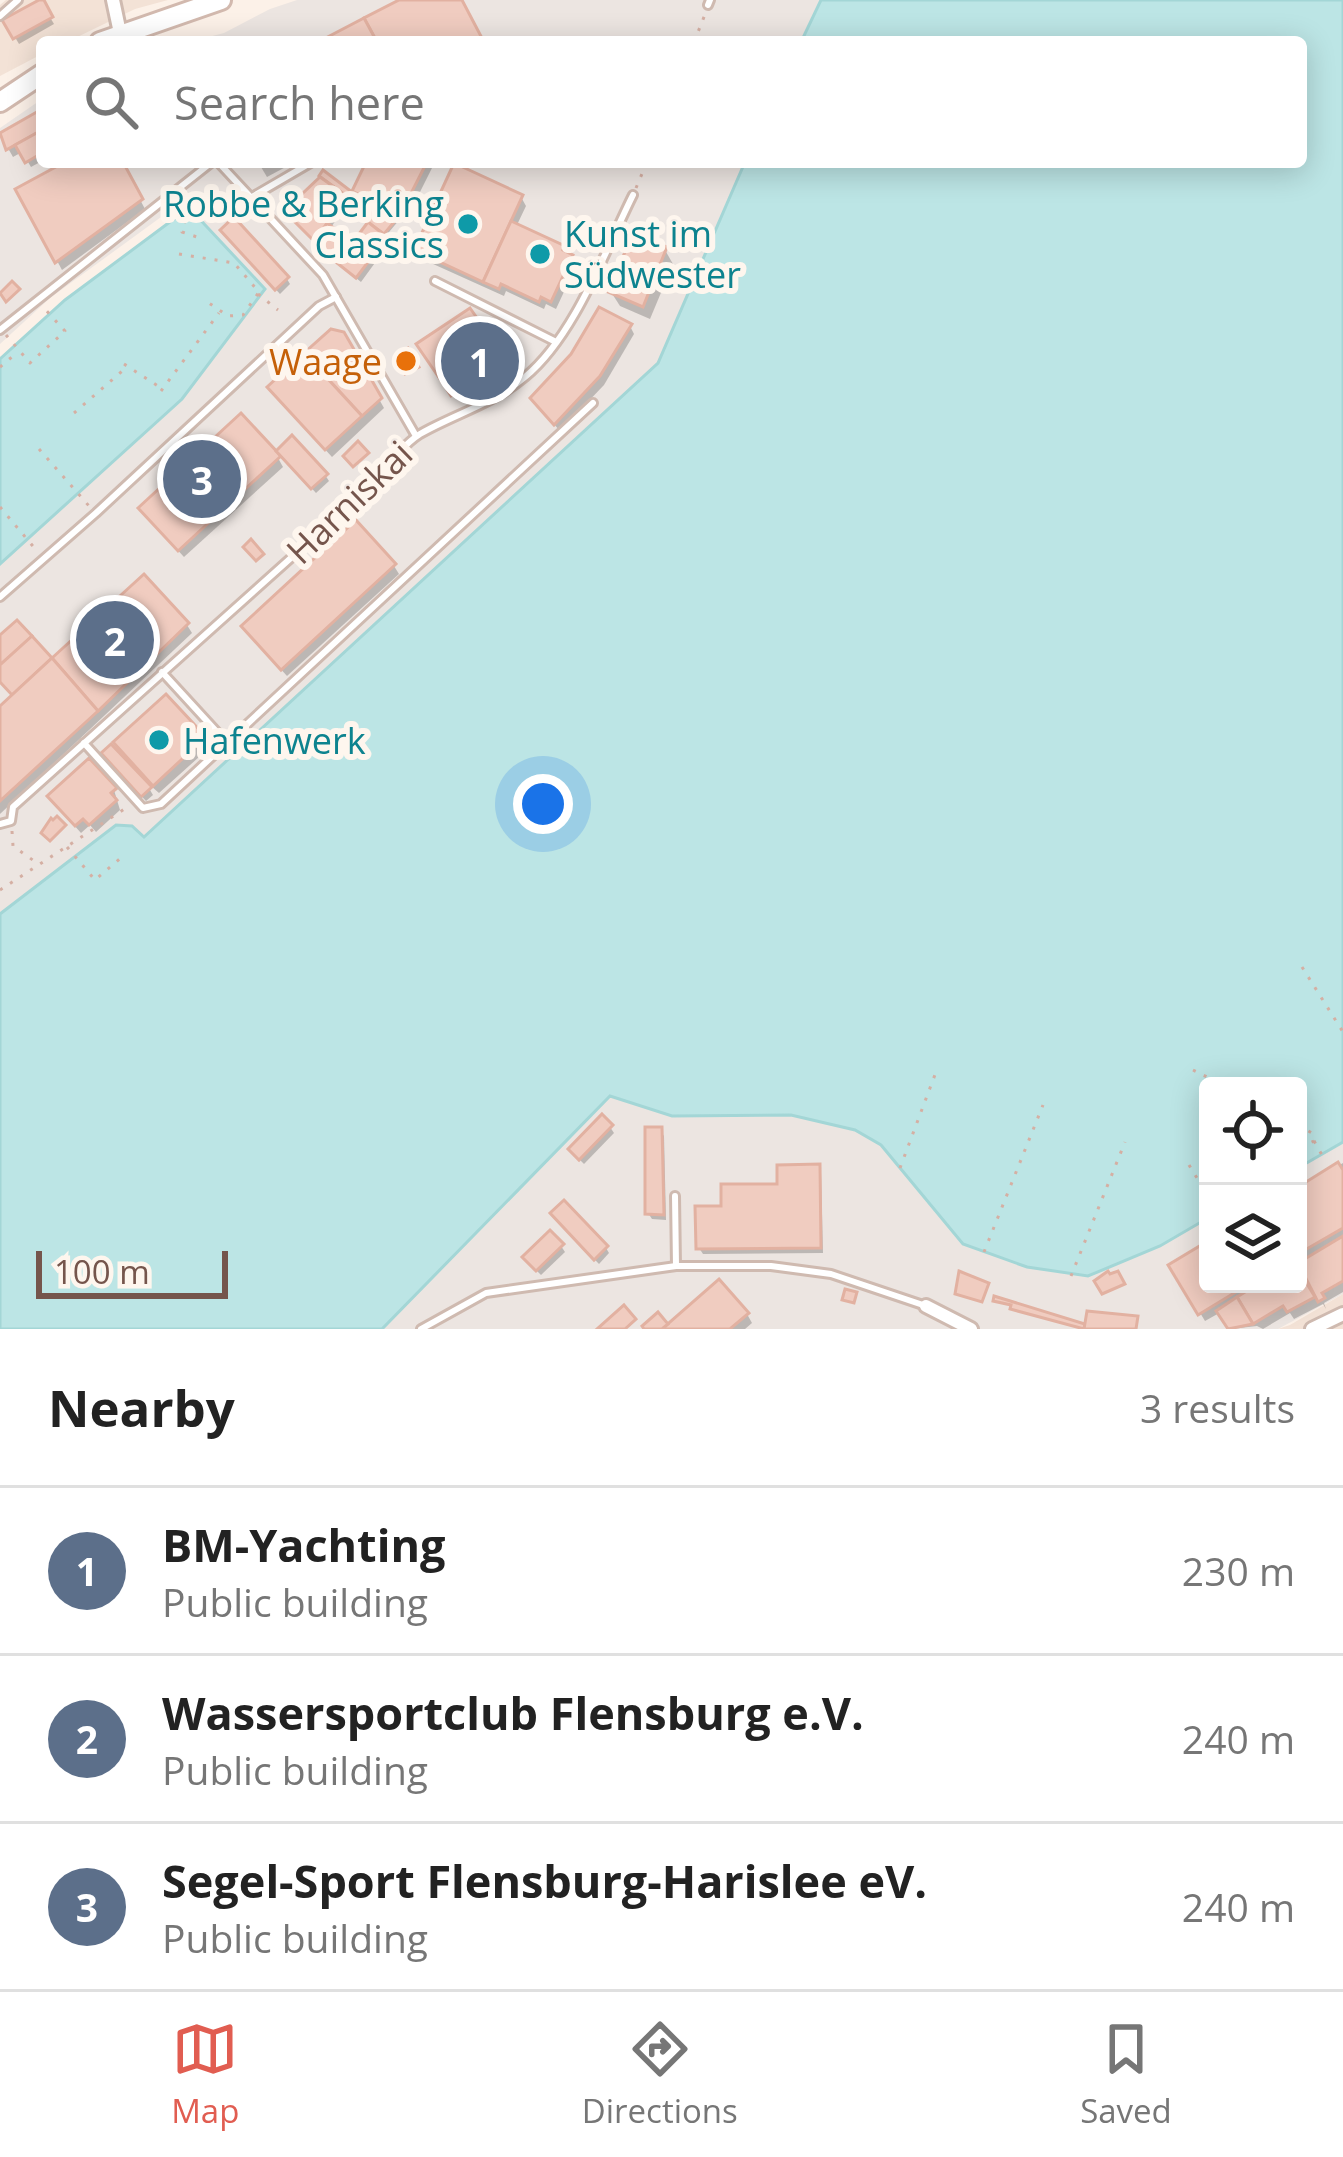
<!DOCTYPE html>
<meta charset="utf-8">
<style>
:root{--surface:#fff;--page:#f2f2f2;--text:#222;--muted:#767676;--line:#e0e0e0;--accent:#e15d51}
body{margin:0;font-family:"Open Sans",sans-serif;background:var(--page);color:var(--text)}
.controls{position:absolute;right:36px;bottom:36px;display:grid;overflow:hidden;border-radius:12px;box-shadow:0 6px 30px #0003}
.controls button{width:108px;height:108px;display:grid;place-items:center;padding:0;border:0;border-bottom:3px solid var(--line);background:var(--surface);color:var(--text);font:60px sans-serif}
.scale{position:absolute;left:36px;bottom:30px;width:192px;box-sizing:border-box;padding-left:12px;border:6px solid #75554c;border-top:0;font-size:33px;line-height:42px;white-space:nowrap;color:#75554c;-webkit-text-stroke:9px #fef6ee;paint-order:stroke}
.you{position:absolute;left:543px;top:804px;width:42px;height:42px;margin:-30px;border:9px solid #fff;border-radius:50%;background:#1a73e8;box-shadow:0 0 0 18px #1a73e833}
.badge{display:grid;place-items:center;width:78px;height:78px;border-radius:50%;background:var(--accent);color:#fff;font-size:39px;font-weight:700}
.pin{position:absolute;translate:-50% -50%;border:6px solid #fff;box-shadow:0 3px 12px #0006}
.list{margin:0;padding:0;list-style:none}
h2{display:flex;justify-content:space-between;align-items:center;height:156px;margin:0;padding:0 48px;font-size:51px}
h2 small{font-size:39px;font-weight:400;color:var(--muted)}
.list li{display:grid;grid-template-columns:78px 1fr auto;gap:36px;align-items:center;box-sizing:border-box;height:168px;padding:0 48px;border-top:3px solid var(--line)}
.list b{display:block;font-size:45px;white-space:nowrap}
.list p{margin:0;font-size:39px;white-space:nowrap;color:var(--muted)}
.list em{font-size:39px;font-style:normal;color:var(--muted)}
.icon{flex:none;width:66px;height:66px;fill:none;stroke:currentColor;stroke-width:2;stroke-linecap:round;stroke-linejoin:round}
.map{position:relative;flex:none;width:1343px;height:1329px;overflow:hidden}
.search{position:absolute;background:var(--surface);box-shadow:0 6px 30px #0003;left:36px;right:36px;top:36px;height:132px;display:flex;align-items:center;gap:30px;box-sizing:border-box;padding:0 42px;border-radius:12px;color:var(--muted);font-size:45px}
.sheet{height:660px;background:var(--surface)}
nav{display:flex;justify-content:space-around;align-items:center;box-sizing:border-box;height:168px;border-top:3px solid var(--line);background:var(--surface);font-size:33px;color:var(--muted)}
nav a{display:grid;justify-items:center;gap:6px}
nav .on{color:var(--accent)}
.map>svg:first-child{display:block}
.residential{fill:#f3e2d6}
.industrial{fill:#ece5e1}
.water{fill:#bce5e5;stroke:#a3d6d6;stroke-width:3}
.shadow{fill:#0003}
.building{fill:#f0ccc0;stroke:#e2b1a1;stroke-width:3}
.lines{fill:none;stroke-linecap:round;stroke-linejoin:round}
.lane-casing{stroke:#cfbab0;stroke-width:12}
.street-casing{stroke:#cfbab0;stroke-width:18}
.secondary-casing{stroke:#d2b9ae;stroke-width:24}
.path{stroke:#d5afa3;stroke-width:3;stroke-dasharray:3 9;stroke-linecap:butt}
.lane{stroke:#fff;stroke-width:6}
.street{stroke:#fff;stroke-width:12}
.secondary{stroke:#fff;stroke-width:18}
.culture-dot{fill:#0f9aa8;stroke:#fef6ee;stroke-width:4.5}
.food-dot{fill:#e8710a;stroke:#fef6ee;stroke-width:4.5}
.labels{text-anchor:middle;dominant-baseline:central;stroke-width:12;stroke-linejoin:round;paint-order:stroke}
.culture-label{font-size:36px;fill:#0d838f;stroke:#fef6ee;text-anchor:start}
.food-label{font-size:36px;fill:#c56008;stroke:#fef6ee;text-anchor:end}
.street-label{font-size:36px;fill:#75554c;stroke:#fef6ee}
</style>
<div class="map">
<svg width="1343" height="1329" viewBox="0 0 1343 1329">
<rect width="100%" height="100%" fill="#fcf1e8"/>
<g class="residential">
<polygon points="6,0 168,0 135,9 67,42 42,42 42,54 0,76 0,5"/>
<polygon points="1343,1294 1343,1329 1278,1329 1290,1325"/>
</g>
<g class="industrial">
<polygon points="297,0 820,0 800,42 189,42 224,33 270,9"/>
<polygon points="42,99 42,162 744,162 658,363 143,838 132,826 116,825 0,914 0,565 181,401 265,289 183,201 50,298 0,344 0,128"/>
<polygon points="610,1096 672,1116 791,1115 855,1130 881,1145 963,1244 1088,1276 1160,1246 1208,1218 1208,1284 1298,1284 1298,1168 1343,1142 1343,1294 1278,1329 382,1329"/>
</g>
<g class="water">
<polygon points="821,0 1343,0 1343,1142 1298,1168 1298,1086 1208,1086 1208,1218 1160,1246 1088,1276 1027,1267 963,1244 881,1145 855,1130 791,1115 672,1116 610,1096 382,1329 0,1329 0,914 116,825 132,826 144,837 658,363 745,162 1301,162 1301,42 801,42"/>
<polygon points="186,210 193,212 265,289 182,399 0,564 0,359 65,300"/>
</g>
<g class="shadow">
<polygon points="41,2 54,24 19,44 6,22"/>
<polygon points="42,112 42,161 31,167 22,152 13,157 1,136"/>
<polygon points="71,162 120,162 145,209 62,270 19,190"/>
<polygon points="258,162 295,162 267,177"/>
<polygon points="370,162 435,162 405,222 400,219 384,238 388,245 361,282 320,249 288,212 323,178 351,197 330,229 353,247 379,209 360,199 355,190"/>
<polygon points="521,197 526,206 516,227 562,248 576,266 556,309 546,304 544,309 506,291 504,296 422,259 417,250"/>
<polygon points="227,236 287,279 290,284 280,294"/>
<polygon points="665,250 673,264 650,319 620,306 611,292"/>
<polygon points="470,312 498,355 493,359 501,371 457,400 420,345"/>
<polygon points="630,326 634,334 604,385 560,431 539,407"/>
<polygon points="342,334 384,408 332,457 276,396"/>
<polygon points="283,457 325,475 329,481 316,493"/>
<polygon points="278,458 283,467 184,557 147,517"/>
<polygon points="394,566 399,574 287,676 250,635"/>
<polygon points="187,625 192,633 0,814 0,710 15,696 0,680 0,639 51,663"/>
<polygon points="166,698 209,748 159,793 144,780 153,795 146,801 108,760 127,761 117,743"/>
<polygon points="114,790 120,810 96,832 90,825 81,833 56,805"/>
<polygon points="610,1127 614,1133 584,1164 575,1155"/>
<polygon points="660,1130 664,1136 666,1220 652,1219 648,1213"/>
<polygon points="1343,1163 1343,1292 1324,1303 1326,1309 1323,1304 1294,1319 1290,1313 1263,1329 1257,1326 1231,1329 1221,1312 1205,1321 1172,1266 1208,1244 1208,1284 1298,1284 1298,1190"/>
<polygon points="818,1167 821,1173 823,1253 703,1254 699,1248 724,1209"/>
<polygon points="557,1220 606,1248 609,1253 599,1264"/>
<polygon points="561,1246 565,1252 541,1275 529,1263"/>
<polygon points="747,1314 752,1323 745,1329 643,1329 657,1316 665,1325"/>
</g>
<g class="building">
<polygon points="39,0 44,0 53,17 13,39 2,20"/>
<polygon points="399,0 462,0 484,42 377,42 364,18"/>
<polygon points="364,18 377,42 318,42"/>
<polygon points="42,109 42,130 6,150 0,133"/>
<polygon points="42,130 42,153 25,163 15,145"/>
<polygon points="65,162 123,162 143,199 55,263 15,189"/>
<polygon points="366,162 427,162 400,215 352,191"/>
<polygon points="454,163 523,195 483,282 414,250"/>
<polygon points="323,170 352,192 348,197 319,176"/>
<polygon points="320,177 348,197 314,241 284,211"/>
<polygon points="379,204 400,215 384,234 366,221"/>
<polygon points="234,217 289,277 275,290 220,230"/>
<polygon points="511,221 565,246 563,250 573,255 551,302 541,297 539,302 501,284 499,289 483,282"/>
<polygon points="368,222 387,237 356,278 337,263"/>
<polygon points="327,223 353,242 338,262 313,243"/>
<polygon points="633,233 667,247 643,307 608,292"/>
<polygon points="12,281 20,289 6,302 0,293"/>
<polygon points="599,307 632,324 600,376 554,425 530,398 571,354"/>
<polygon points="470,308 496,345 442,382 416,344"/>
<polygon points="331,329 344,332 382,398 362,416 304,353"/>
<polygon points="408,348 419,367 405,374 395,356"/>
<polygon points="490,349 500,364 451,396 442,382"/>
<polygon points="304,353 362,416 325,450 267,387"/>
<polygon points="241,413 281,456 178,551 138,508"/>
<polygon points="292,435 328,474 311,489 276,451"/>
<polygon points="358,441 369,453 353,467 343,456"/>
<polygon points="356,520 396,564 281,670 241,626"/>
<polygon points="251,539 264,554 256,561 243,547"/>
<polygon points="144,574 189,623 98,711 52,658"/>
<polygon points="17,620 32,636 0,665 0,635"/>
<polygon points="32,636 52,658 12,695 0,682 0,665"/>
<polygon points="52,658 98,711 0,801 0,706"/>
<polygon points="166,694 206,737 153,786 113,742"/>
<polygon points="111,744 152,787 141,797 101,753"/>
<polygon points="89,758 117,788 111,793 117,800 89,825 83,819 75,826 47,796"/>
<polygon points="57,816 66,825 50,841 41,833 51,818 53,820"/>
<polygon points="602,1114 613,1125 579,1160 568,1149"/>
<polygon points="645,1127 662,1127 664,1215 645,1214"/>
<polygon points="1338,1162 1343,1170 1343,1228 1298,1254 1298,1187"/>
<polygon points="820,1164 821,1248 696,1249 695,1206 721,1206 721,1184 777,1184 777,1165"/>
<polygon points="564,1200 608,1246 594,1260 550,1213"/>
<polygon points="550,1230 564,1244 536,1271 522,1257"/>
<polygon points="1343,1236 1343,1281 1322,1293 1325,1298 1318,1302 1298,1263"/>
<polygon points="1208,1241 1208,1284 1249,1284 1198,1315 1168,1265"/>
<polygon points="1298,1269 1315,1297 1287,1312 1283,1306 1253,1324 1237,1297 1258,1284 1298,1284"/>
<polygon points="959,1271 989,1283 982,1302 955,1294"/>
<polygon points="1108,1271 1110,1274 1118,1271 1125,1284 1102,1294 1094,1281"/>
<polygon points="719,1279 749,1313 730,1329 662,1329"/>
<polygon points="845,1289 857,1292 854,1303 842,1300"/>
<polygon points="994,1296 1085,1324 1084,1329 1010,1309 1011,1305 993,1301"/>
<polygon points="1237,1297 1253,1324 1228,1329 1216,1311"/>
<polygon points="624,1305 636,1319 625,1329 597,1329"/>
<polygon points="1087,1311 1138,1316 1136,1329 1084,1329"/>
<polygon points="658,1312 668,1324 662,1329 644,1329 642,1326"/>
</g>
<g class="lines">
<g class="lane-casing">
<g id="lane">
<polyline points="708,5 710,0"/>
<polyline points="0,16 18,0"/>
<polyline points="218,162 323,275 416,436"/>
<polyline points="252,197 312,162"/>
<polyline points="435,281 556,342"/>
<polyline points="0,330 212,162"/>
<polyline points="0,597 96,513 319,306 336,297"/>
<polyline points="162,672 227,743"/>
<polyline points="84,743 143,808 161,804 593,403"/>
<path d="M0 824 11 821 13 807 369 488C384 471 401 446 420 434 455 414 493 404 525 377 574 337 605 251 633 195"/>
<polyline points="675,1196 676,1266"/>
<polyline points="421,1329 486,1293 676,1266 771,1266 831,1274 926,1306"/>
</g>
</g>
<g class="street-casing">
<g id="street">
<polyline points="113,0 120,33"/>
<polyline points="926,1306 971,1329"/>
<polyline points="1312,1329 1343,1314"/>
</g>
</g>
<g class="secondary-casing">
<g id="secondary">
<polyline points="100,42 221,0"/>
<polyline points="0,102 42,74"/>
</g>
</g>
<g class="path">
<polyline points="694,42 706,12"/>
<polyline points="636,188 647,162"/>
<polyline points="185,198 189,204 182,232 197,237"/>
<polyline points="179,254 234,263 259,292 243,315 228,316 206,301"/>
<polyline points="258,294 278,310"/>
<polyline points="6,335 30,363 65,331 43,307"/>
<polyline points="124,364 161,388"/>
<polyline points="0,367 13,356"/>
<polyline points="161,391 219,313"/>
<polyline points="74,413 128,366"/>
<polyline points="39,449 89,506"/>
<polyline points="0,507 37,551"/>
<polyline points="12,831 13,846 37,863"/>
<polyline points="67,847 95,880 123,856"/>
<polyline points="0,890 129,806"/>
<polyline points="1302,967 1343,1032"/>
<polyline points="1193,1070 1217,1082"/>
<polyline points="1214,1086 1218,1080 1228,1086"/>
<polyline points="1298,1125 1312,1133 1314,1141 1305,1145 1298,1140"/>
<polyline points="1314,1141 1322,1155"/>
<polyline points="1189,1165 1208,1196"/>
<polyline points="900,1168 936,1072"/>
<polyline points="984,1252 1043,1105"/>
<polyline points="1071,1276 1125,1142"/>
</g>
<use href="#lane" class="lane"/>
<use href="#street" class="street"/>
<use href="#secondary" class="secondary"/>
</g>
<g class="culture-dot">
<circle cx="468" cy="224" r="12"/>
<circle cx="540" cy="254" r="12"/>
<circle cx="159" cy="740" r="12"/>
</g>
<circle class="food-dot" cx="406" cy="361" r="12"/>
<g class="labels">
<g class="culture-label">
<text x="444" y="203" text-anchor="end">Robbe &amp; Berking<tspan x="444" dy="41">Classics</tspan></text>
<text x="564" y="233">Kunst im<tspan x="564" dy="41">Südwester</tspan></text>
<text x="183" y="740">Hafenwerk</text>
</g>
<g class="food-label">
<text x="382" y="361">Waage</text>
</g>
<g class="street-label">
<text transform="translate(349 502) rotate(-44)">Harniskai</text>
</g>
</g>
</svg>
<div class="controls">
<button><svg class="icon" aria-label="locate" viewBox="0 0 24 24"><circle cx="12" cy="12" r="6"/><path d="M12 2v4M12 18v4M2 12h4M18 12h4"/></svg></button>
<button><svg class="icon" aria-label="layers" viewBox="0 0 24 24"><path d="M12 4l9 5-9 5-9-5zM3 14l9 5 9-5"/></svg></button>
</div>
<div class="scale">100 m</div>
<div class="you"></div>
<div class="pin badge" style="left:480px;top:361px;background:#5c6f8a">1</div>
<div class="pin badge" style="left:115px;top:640px;background:#5c6f8a">2</div>
<div class="pin badge" style="left:202px;top:479px;background:#5c6f8a">3</div>
<div class="search"><svg class="icon" aria-label="search" viewBox="0 0 24 24"><circle cx="10" cy="10" r="6"/><path d="M15 15l6 6"/></svg>Search here</div>
</div>
<section class="sheet">
<h2>Nearby<small>3 results</small></h2>
<ul class="list">
<li><span class="badge" style="background:#5c6f8a">1</span><div><b>BM-Yachting</b><p>Public building</p></div><em>230 m</em></li>
<li><span class="badge" style="background:#5c6f8a">2</span><div><b>Wassersportclub Flensburg e.V.</b><p>Public building</p></div><em>240 m</em></li>
<li><span class="badge" style="background:#5c6f8a">3</span><div><b>Segel-Sport Flensburg-Harislee eV.</b><p>Public building</p></div><em>240 m</em></li>
</ul>
</section>
<nav>
<a class="on"><svg class="icon" aria-label="map" viewBox="0 0 24 24"><path d="M3 6l6-2 6 2 6-2v14l-6 2-6-2-6 2zM9 4v14M15 6v14"/></svg>Map</a>
<a><svg class="icon" aria-label="directions" viewBox="0 0 24 24"><path d="M12 3l9 9-9 9-9-9zM9 14v-3h6M13 9l2 2-2 2"/></svg>Directions</a>
<a><svg class="icon" aria-label="saved" viewBox="0 0 24 24"><path d="M7 4h10v16l-5-4-5 4z"/></svg>Saved</a>
</nav>
